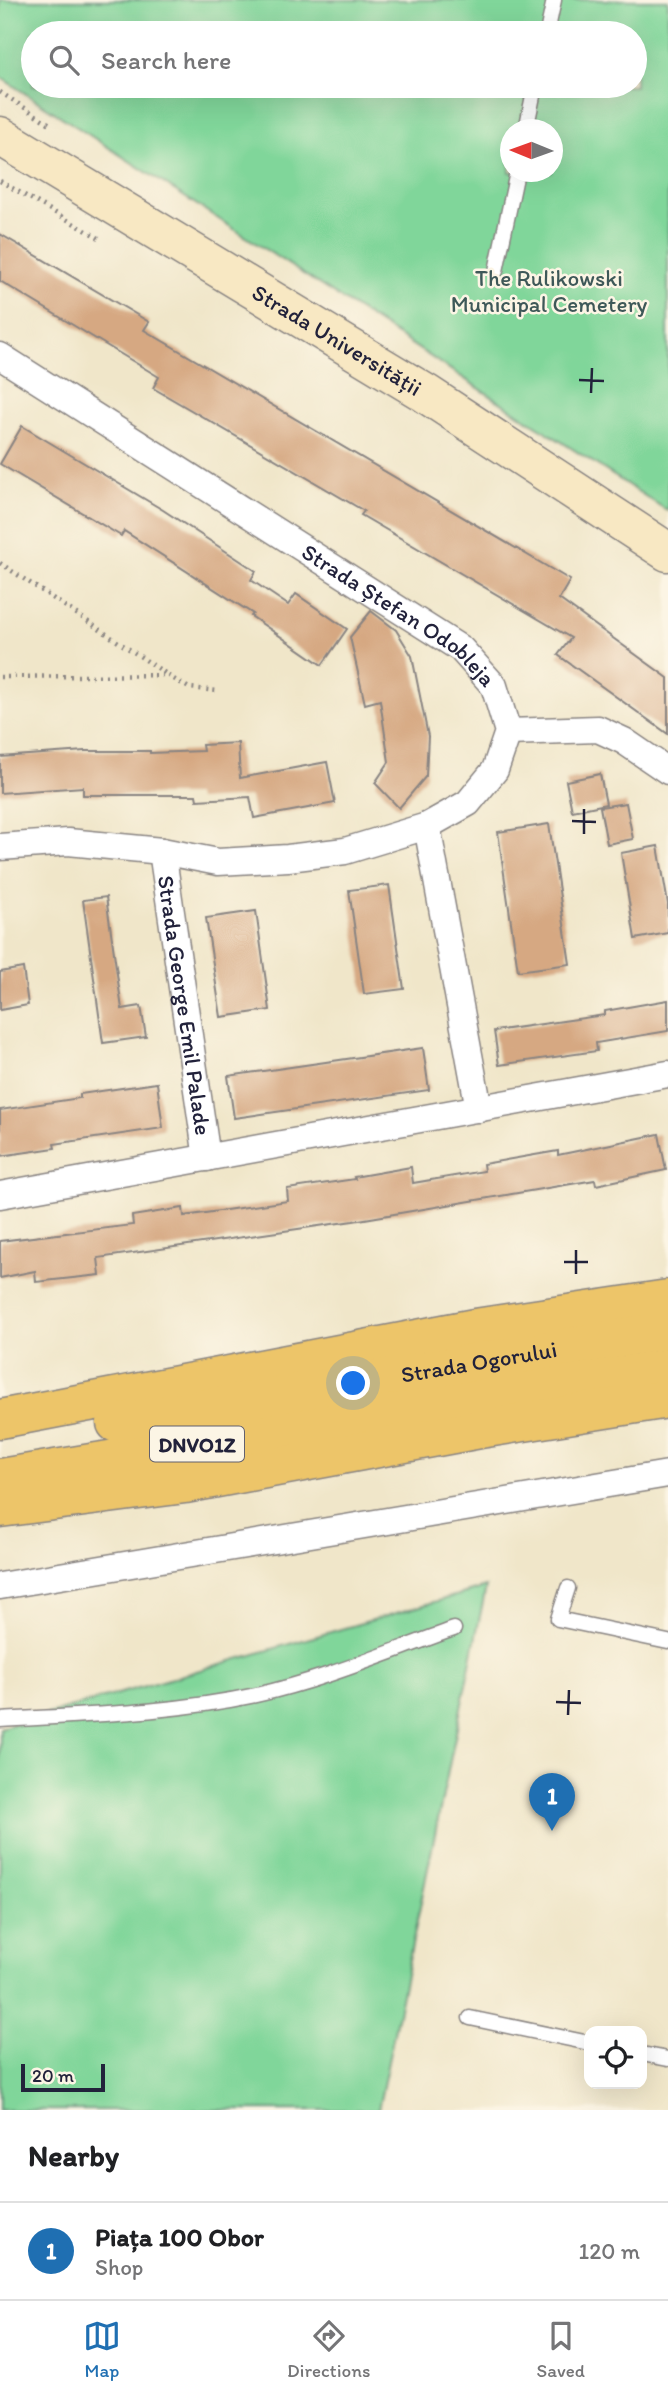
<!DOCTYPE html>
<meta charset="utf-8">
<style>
:root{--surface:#fff;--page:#f2f2f2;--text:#202124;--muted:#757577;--line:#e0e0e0;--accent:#1f6fb2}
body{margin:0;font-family:Itim,sans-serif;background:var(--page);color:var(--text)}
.controls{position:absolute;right:21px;bottom:21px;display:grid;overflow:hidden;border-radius:14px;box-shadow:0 7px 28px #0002}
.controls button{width:63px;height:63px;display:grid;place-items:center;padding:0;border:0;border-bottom:2px solid var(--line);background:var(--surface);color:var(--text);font:35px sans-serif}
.compass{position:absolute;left:500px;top:119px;width:63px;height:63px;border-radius:50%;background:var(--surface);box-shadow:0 7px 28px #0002;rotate:271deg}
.scale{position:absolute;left:21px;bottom:18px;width:84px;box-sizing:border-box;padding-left:7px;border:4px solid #22223b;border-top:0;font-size:19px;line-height:24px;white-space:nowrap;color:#22223b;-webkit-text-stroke:5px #fcf5e5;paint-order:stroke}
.you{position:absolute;left:354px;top:1384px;width:24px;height:24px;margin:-18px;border:5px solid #fff;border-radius:50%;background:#1a73e8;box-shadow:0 0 0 10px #1a73e833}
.badge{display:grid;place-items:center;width:46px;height:46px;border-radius:50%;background:var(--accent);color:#fff;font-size:23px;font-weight:700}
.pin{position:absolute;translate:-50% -58px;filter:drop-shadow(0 2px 4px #0008)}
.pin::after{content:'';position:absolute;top:37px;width:24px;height:21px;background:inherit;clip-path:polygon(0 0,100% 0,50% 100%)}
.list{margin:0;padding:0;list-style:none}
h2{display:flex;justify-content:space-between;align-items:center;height:91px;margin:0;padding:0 28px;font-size:30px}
h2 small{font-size:23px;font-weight:400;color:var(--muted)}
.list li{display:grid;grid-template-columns:46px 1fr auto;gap:21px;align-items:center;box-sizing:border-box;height:98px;padding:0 28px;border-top:2px solid var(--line)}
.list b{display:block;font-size:26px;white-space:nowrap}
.list p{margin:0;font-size:23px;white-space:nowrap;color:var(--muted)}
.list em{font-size:23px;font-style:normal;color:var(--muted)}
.icon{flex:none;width:38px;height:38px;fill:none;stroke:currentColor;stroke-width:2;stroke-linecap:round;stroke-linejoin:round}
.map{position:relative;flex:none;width:668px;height:2110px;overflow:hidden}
.search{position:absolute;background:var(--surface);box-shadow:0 7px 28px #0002;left:21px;right:21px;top:21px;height:77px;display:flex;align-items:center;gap:18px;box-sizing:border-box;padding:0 24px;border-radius:38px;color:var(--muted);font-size:26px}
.sheet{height:189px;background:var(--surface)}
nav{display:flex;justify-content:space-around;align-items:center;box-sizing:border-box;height:98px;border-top:2px solid var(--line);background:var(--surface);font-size:19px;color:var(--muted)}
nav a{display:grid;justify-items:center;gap:4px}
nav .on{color:var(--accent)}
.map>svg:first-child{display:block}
.green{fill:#80d69a;stroke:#517c6a;stroke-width:2;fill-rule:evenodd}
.building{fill:#d6a882}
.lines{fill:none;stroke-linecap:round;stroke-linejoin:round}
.service-casing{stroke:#898482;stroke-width:17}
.minor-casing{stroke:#898482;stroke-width:29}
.secondary-casing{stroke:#898482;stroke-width:41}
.trunk-casing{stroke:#898482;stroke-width:41}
.path{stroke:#898482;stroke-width:4.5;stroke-dasharray:2 5;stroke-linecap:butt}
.service{stroke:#fff;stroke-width:14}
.minor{stroke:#fff;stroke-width:26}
.secondary{stroke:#f8e8c3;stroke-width:38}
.trunk{stroke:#edc569;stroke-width:38}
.ticks{fill:none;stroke:#22223b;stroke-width:2.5}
.labels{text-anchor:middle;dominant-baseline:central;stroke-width:5;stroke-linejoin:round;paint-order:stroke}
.shield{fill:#fcf5e5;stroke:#63616e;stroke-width:2}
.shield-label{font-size:21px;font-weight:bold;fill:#22223b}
.park-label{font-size:23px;fill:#3e5858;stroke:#fcf5e5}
.street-label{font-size:23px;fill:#22223b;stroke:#fcf5e5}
</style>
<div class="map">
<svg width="668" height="2110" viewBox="0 0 668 2110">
<rect width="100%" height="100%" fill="#fcf5e5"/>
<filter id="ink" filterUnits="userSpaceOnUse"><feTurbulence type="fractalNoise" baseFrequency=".0143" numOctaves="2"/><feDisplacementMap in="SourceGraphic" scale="14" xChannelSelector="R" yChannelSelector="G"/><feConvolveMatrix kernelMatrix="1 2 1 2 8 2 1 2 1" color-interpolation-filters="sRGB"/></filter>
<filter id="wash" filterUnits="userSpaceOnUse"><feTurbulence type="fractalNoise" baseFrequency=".00686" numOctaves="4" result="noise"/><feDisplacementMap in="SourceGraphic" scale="28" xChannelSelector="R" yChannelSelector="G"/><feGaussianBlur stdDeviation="1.57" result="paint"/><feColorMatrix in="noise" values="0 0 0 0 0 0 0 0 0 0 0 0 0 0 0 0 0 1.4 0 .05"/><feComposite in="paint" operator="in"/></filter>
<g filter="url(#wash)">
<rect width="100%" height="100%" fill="#f0e6c9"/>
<g class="green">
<path d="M0 0H668V511L0 77ZM33 33H635V86H33ZM510 130H552V172H510Z"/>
<polygon points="486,1587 378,2110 0,2110 0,1728"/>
</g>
<g id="blocks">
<g class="building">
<polygon points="0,234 149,322 144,330 570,580 559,599 668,678 668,734 558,655 571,638 361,515 364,511 153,388 159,377 0,281"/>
<polygon points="22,426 163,510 256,571 251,580 288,605 296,594 347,629 322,665 251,616 253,614 124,531 121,536 0,464"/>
<polygon points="371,611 396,630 412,656 428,736 426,776 399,808 375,783 389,762 380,700 365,704 350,637"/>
<polygon points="238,743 240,778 327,762 335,803 254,818 250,797 197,800 196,795 83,795 83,787 0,793 0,757 85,751 150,751 150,753 203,751 202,745"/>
<polygon points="600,774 606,804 572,811 566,781"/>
<polygon points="626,803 633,839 607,844 600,807"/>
<polygon points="549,824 570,964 518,971 498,832"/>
<polygon points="658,846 668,904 668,933 635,939 621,853"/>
<polygon points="389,885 404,989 364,994 349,890"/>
<polygon points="106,897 122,1009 141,1006 146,1037 103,1043 83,900"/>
<polygon points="256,911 270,1010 221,1017 206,918"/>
<polygon points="23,968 28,1005 0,1010 0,972"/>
<polygon points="668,1000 668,1031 596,1043 597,1051 499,1065 494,1031 605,1015 605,1011"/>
<polygon points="423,1048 429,1090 234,1118 228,1076"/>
<polygon points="157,1083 163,1128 54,1144 55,1148 0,1156 0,1110 80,1098 80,1094"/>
<polygon points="659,1134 666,1170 596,1185 595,1180 353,1221 98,1258 100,1275 36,1282 35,1271 0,1278 0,1241 133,1225 132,1216 183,1208 184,1216 288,1201 287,1189 355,1179 354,1177 411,1167 413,1183 484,1171 483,1164 558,1151 558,1155"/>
</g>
</g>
</g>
<g filter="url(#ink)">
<use href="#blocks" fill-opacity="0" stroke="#898482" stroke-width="2"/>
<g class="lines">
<g class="service-casing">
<g id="service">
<polyline points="547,33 554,0"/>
<polyline points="526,130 535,86"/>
<polyline points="496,271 517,172"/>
<polyline points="568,1588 558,1619 668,1642"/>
<path d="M0 1720C85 1715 172 1713 256 1695 323 1680 389 1652 454 1629"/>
<polyline points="470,2018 589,2043"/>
<polyline points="642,2054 668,2059"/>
</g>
</g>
<g class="minor-casing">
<g id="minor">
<path id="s1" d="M0 356 461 649 494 686 508 732 495 770 468 803 427 826 345 851 288 858 218 862 162 851 68 842 0 847"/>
<polyline points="508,732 598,729 624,741 668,771"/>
<polyline points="427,826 479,1109"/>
<path id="s2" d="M162 851 207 1158"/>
<polyline points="0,1195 668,1074"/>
<polyline points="0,1586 668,1474"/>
</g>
</g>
<g class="secondary-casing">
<g id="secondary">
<path id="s3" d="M0 136 425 393 668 552"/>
</g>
</g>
<g class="trunk-casing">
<g id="trunk">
<polyline points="0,1419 475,1328 668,1299"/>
<path id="s4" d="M116 1423 668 1330"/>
<polyline points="0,1478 668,1368"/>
<polyline points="0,1508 185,1484 480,1429 668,1399"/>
</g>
</g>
<g class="path">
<polyline points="0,92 50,124"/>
<polyline points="0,181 99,238"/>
<polyline points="0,563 165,673"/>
<polyline points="0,677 167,675 189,688 218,691"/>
</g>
<use href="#service" class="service"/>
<use href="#minor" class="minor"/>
<use href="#secondary" class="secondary"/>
<use href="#trunk" class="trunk"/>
</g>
</g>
<path class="ticks" d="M579 380 604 381M591 393 592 368M572 821 596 822M584 834V809M564 1262H588M576 1274V1250M556 1702 581 1703M568 1715 569 1690"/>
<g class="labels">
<rect class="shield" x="150" y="1426.5" width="94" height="35" rx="5"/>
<g class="shield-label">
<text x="197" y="1444">DNVO1Z</text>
</g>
<g class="park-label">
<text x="549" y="278">The Rulikowski<tspan x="549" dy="26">Municipal Cemetery</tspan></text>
</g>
<g class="street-label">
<text stroke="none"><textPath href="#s3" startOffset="394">Strada Universității</textPath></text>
<text stroke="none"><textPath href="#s1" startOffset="476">Strada Ștefan Odobleja</textPath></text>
<text stroke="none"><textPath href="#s2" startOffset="156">Strada George Emil Palade</textPath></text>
<text stroke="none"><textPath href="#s4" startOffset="368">Strada Ogorului</textPath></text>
</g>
</g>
</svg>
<div class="controls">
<button><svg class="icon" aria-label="locate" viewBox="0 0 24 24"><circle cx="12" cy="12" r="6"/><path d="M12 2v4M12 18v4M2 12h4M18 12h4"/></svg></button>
</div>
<svg class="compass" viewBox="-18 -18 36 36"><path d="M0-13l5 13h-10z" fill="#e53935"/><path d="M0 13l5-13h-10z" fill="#757577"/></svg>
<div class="scale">20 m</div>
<div class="you"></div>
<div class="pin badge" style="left:552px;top:1831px">1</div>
<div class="search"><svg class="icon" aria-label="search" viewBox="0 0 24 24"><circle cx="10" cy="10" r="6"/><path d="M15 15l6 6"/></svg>Search here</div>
</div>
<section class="sheet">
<h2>Nearby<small></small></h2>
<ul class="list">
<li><span class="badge">1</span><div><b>Piața 100 Obor</b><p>Shop</p></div><em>120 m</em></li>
</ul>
</section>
<nav>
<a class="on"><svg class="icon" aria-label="map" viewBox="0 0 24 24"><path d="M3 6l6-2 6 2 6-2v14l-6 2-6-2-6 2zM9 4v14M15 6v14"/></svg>Map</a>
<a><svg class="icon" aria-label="directions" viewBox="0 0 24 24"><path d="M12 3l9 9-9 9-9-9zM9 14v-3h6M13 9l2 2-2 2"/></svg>Directions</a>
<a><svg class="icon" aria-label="saved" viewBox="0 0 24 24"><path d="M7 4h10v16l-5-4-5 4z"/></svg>Saved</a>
</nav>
